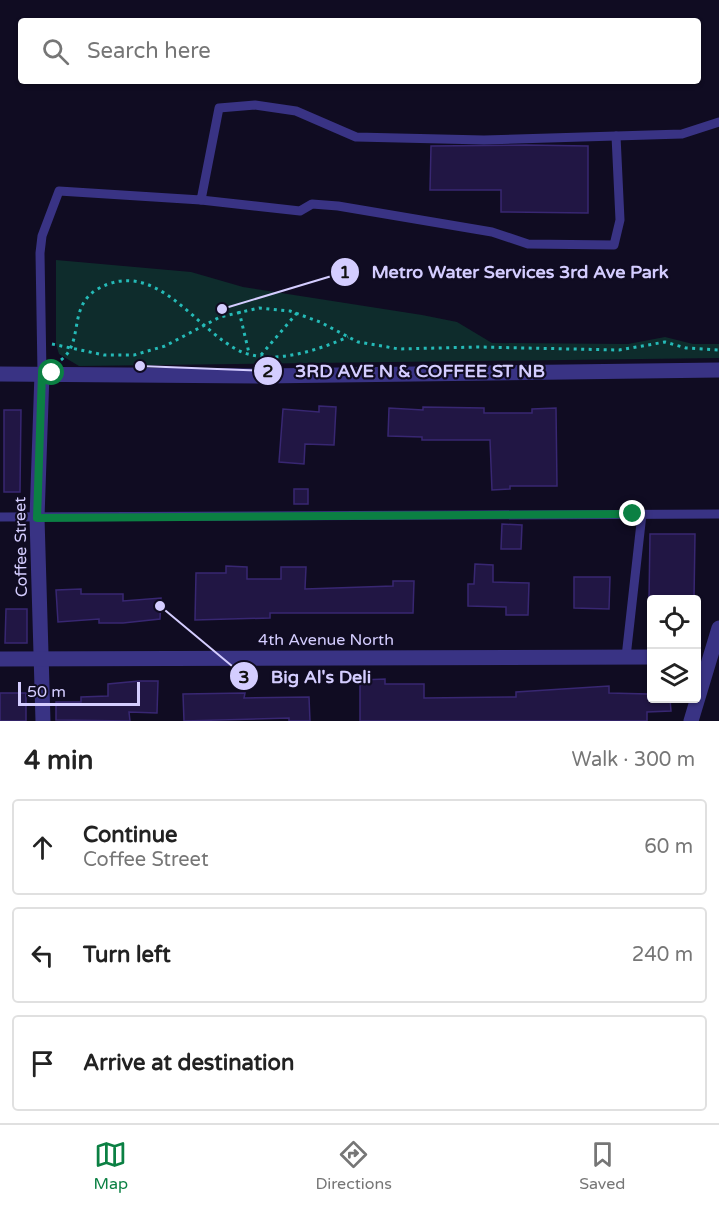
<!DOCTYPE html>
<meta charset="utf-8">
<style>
:root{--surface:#fff;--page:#f6f6f6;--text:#222;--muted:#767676;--line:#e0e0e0;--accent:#0b8043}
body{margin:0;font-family:"Varela Round",sans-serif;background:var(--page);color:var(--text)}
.controls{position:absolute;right:18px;bottom:18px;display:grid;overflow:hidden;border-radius:6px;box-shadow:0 2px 4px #0004}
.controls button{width:54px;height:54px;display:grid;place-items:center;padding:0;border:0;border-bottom:2px solid var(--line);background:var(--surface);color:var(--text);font:30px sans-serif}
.scale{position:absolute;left:18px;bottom:15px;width:122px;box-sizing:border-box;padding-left:6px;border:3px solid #d4cdff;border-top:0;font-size:16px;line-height:21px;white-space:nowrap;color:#d4cdff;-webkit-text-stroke:4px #100c22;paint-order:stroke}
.stop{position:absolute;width:18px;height:18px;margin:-14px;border:4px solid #0b8043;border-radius:50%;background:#fff}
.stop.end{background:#0b8043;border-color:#fff;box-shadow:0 2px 6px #0008}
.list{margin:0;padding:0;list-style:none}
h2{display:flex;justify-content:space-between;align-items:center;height:78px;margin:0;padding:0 24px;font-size:26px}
h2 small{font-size:20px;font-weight:400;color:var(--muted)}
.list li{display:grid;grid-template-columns:39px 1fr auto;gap:18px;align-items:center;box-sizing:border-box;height:96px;margin:0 12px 12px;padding:0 12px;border:2px solid var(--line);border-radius:6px}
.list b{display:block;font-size:22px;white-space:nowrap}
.list p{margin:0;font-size:20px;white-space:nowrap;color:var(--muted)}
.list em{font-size:20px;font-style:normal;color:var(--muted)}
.icon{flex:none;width:33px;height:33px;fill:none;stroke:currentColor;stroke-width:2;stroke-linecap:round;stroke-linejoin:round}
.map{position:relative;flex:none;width:719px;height:721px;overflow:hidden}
.search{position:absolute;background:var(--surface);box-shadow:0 2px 4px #0004;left:18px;right:18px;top:18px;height:66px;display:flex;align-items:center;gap:15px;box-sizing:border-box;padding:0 21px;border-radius:6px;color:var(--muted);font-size:22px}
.sheet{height:402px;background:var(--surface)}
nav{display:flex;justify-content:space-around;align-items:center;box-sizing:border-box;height:84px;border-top:2px solid var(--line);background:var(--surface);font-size:16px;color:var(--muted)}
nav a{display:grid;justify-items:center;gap:3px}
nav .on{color:var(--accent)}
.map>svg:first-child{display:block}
.green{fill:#0e2c2c}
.building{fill:#211644;stroke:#382772;stroke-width:1.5}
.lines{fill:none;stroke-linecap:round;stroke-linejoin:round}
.path{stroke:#25bab7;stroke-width:3;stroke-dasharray:3 4.5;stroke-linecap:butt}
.service{stroke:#393384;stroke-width:9}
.minor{stroke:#393384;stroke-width:15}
.tertiary{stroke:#393384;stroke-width:15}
.route{stroke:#0b8043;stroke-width:8}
.labels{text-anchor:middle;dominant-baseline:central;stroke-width:4.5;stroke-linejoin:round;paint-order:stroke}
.street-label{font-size:16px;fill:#d4cdff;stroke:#100c22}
.leader{fill:none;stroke:#d4cdff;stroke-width:2}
.callout-dot{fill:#d4cdff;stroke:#100c22;stroke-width:2}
.mark-label{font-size:18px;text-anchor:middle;font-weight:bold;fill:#111}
.callout-label{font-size:18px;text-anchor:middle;font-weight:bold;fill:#d4cdff;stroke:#100c22;stroke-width:4.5;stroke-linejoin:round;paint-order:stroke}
</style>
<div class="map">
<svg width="719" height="721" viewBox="0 0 719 721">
<rect width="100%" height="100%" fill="#100c22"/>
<polygon class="green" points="56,260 191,272 243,287 422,315 457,322 492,343 628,344 665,337 693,344 719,344 719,358 79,366 59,354 56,344"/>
<g class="building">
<polygon points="526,145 588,146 588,213 501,212 501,190 430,190 431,146"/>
<polygon points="319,406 336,407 334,445 305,444 304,464 279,462 283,409 319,412"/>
<polygon points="423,407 484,408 484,413 532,413 532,409 556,408 557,486 510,486 510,489 492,490 490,440 422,440 422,437 388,436 389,408 423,410"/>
<polygon points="4,410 21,410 20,492 4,492"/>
<rect x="294" y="489" width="14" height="15"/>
<polygon points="502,524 522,525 521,549 501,549"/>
<polygon points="650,534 695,534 694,600 649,600"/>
<polygon points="475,564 493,565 493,582 529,583 528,615 506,615 506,607 468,606 468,584 474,584"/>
<polygon points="226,566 247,567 247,579 281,579 281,567 306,567 305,589 393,586 393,581 414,581 413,613 270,613 270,618 195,620 196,573 226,573"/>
<polygon points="574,577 610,577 609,609 574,608"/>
<polygon points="81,589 81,594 123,594 123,601 161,598 160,619 123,623 99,623 99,619 58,622 56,590"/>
<polygon points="6,609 27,609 27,643 5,643"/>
<polygon points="385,679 385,684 424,684 424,698 516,697 516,692 609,686 609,693 648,694 648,699 670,699 671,711 647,712 647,721 360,721 360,680"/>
<polygon points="139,681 158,681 157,713 129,712 130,721 56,720 56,702 81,702 81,697 108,696 108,684"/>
<rect x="0" y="693" width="26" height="28"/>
<polygon points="245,693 244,698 309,697 310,721 289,721 289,718 184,721 183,694"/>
</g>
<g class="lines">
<g class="path">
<polyline points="239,311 249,353"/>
<polyline points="52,344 104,355 134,355 165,346 220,317 259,308 290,311 320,322 358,342 399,349 478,347 619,350 665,342 686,348 719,350"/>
<polyline points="261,355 297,313"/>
<path d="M61 360C84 342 68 308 96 290 156 254 196 332 242 352 275 365 318 350 348 337"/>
</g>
<g class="service">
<polyline points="201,200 300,211 312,204 338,206 492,232 528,244 614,245 620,220 616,136"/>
<polyline points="42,373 40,253 42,236 59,191 201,200 219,108 255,105 296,111 356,137 484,140 682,134 719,122"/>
<polyline points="0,517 719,514"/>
<polyline points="626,657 642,514"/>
</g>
<g class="minor">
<polyline points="42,373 37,518 43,721"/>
<polyline points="0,659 652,657"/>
<polyline points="691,721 719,628"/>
</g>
<polyline class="tertiary" points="0,374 263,376 719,370"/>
</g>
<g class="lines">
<polyline class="route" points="52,373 42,373 37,518 633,514"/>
</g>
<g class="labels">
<g class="street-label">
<text transform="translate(21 547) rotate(-91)">Coffee Street</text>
<text x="326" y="640">4th Avenue North</text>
</g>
</g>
<path class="leader" d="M222 309L345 272M140 366L268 371M160 606L244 676"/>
<g class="callout-dot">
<circle cx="222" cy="309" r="6"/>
<circle cx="140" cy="366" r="6"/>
<circle cx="160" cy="606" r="6"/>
<circle cx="345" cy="272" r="15"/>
<circle cx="268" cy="371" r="15"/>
<circle cx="244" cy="676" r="15"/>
</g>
<g class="mark-label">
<text x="345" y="278">1</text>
<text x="268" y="377">2</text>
<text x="244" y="683">3</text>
</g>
<g class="callout-label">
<text x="520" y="278">Metro Water Services 3rd Ave Park</text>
<text x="420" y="377">3RD AVE N &amp; COFFEE ST NB</text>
<text x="321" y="683">Big Al's Deli</text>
</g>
</svg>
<div class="controls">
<button><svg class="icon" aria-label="locate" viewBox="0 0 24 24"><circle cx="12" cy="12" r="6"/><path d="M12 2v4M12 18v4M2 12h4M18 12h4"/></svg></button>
<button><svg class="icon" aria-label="layers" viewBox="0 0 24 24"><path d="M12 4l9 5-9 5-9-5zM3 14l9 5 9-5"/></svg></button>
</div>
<div class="scale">50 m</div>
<div class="stop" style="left:52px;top:373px"></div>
<div class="stop end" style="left:633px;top:514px"></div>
<div class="search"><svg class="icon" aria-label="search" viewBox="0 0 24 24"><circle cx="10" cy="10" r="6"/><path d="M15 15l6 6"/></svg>Search here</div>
</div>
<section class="sheet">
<h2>4 min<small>Walk · 300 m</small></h2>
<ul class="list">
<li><svg class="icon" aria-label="ahead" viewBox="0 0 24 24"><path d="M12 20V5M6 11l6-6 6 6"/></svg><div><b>Continue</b><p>Coffee Street</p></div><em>60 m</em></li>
<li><svg class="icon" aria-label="left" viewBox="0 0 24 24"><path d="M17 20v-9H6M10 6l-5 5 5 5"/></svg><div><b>Turn left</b></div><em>240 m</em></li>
<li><svg class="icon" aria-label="arrive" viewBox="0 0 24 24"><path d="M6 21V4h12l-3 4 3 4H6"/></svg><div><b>Arrive at destination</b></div></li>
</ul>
</section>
<nav>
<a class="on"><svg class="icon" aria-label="map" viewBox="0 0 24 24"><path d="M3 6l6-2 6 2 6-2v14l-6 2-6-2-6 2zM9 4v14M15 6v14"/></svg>Map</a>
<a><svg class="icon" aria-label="directions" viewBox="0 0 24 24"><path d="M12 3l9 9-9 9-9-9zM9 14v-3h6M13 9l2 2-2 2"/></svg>Directions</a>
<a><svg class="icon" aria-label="saved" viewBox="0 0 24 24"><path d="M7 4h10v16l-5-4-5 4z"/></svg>Saved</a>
</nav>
